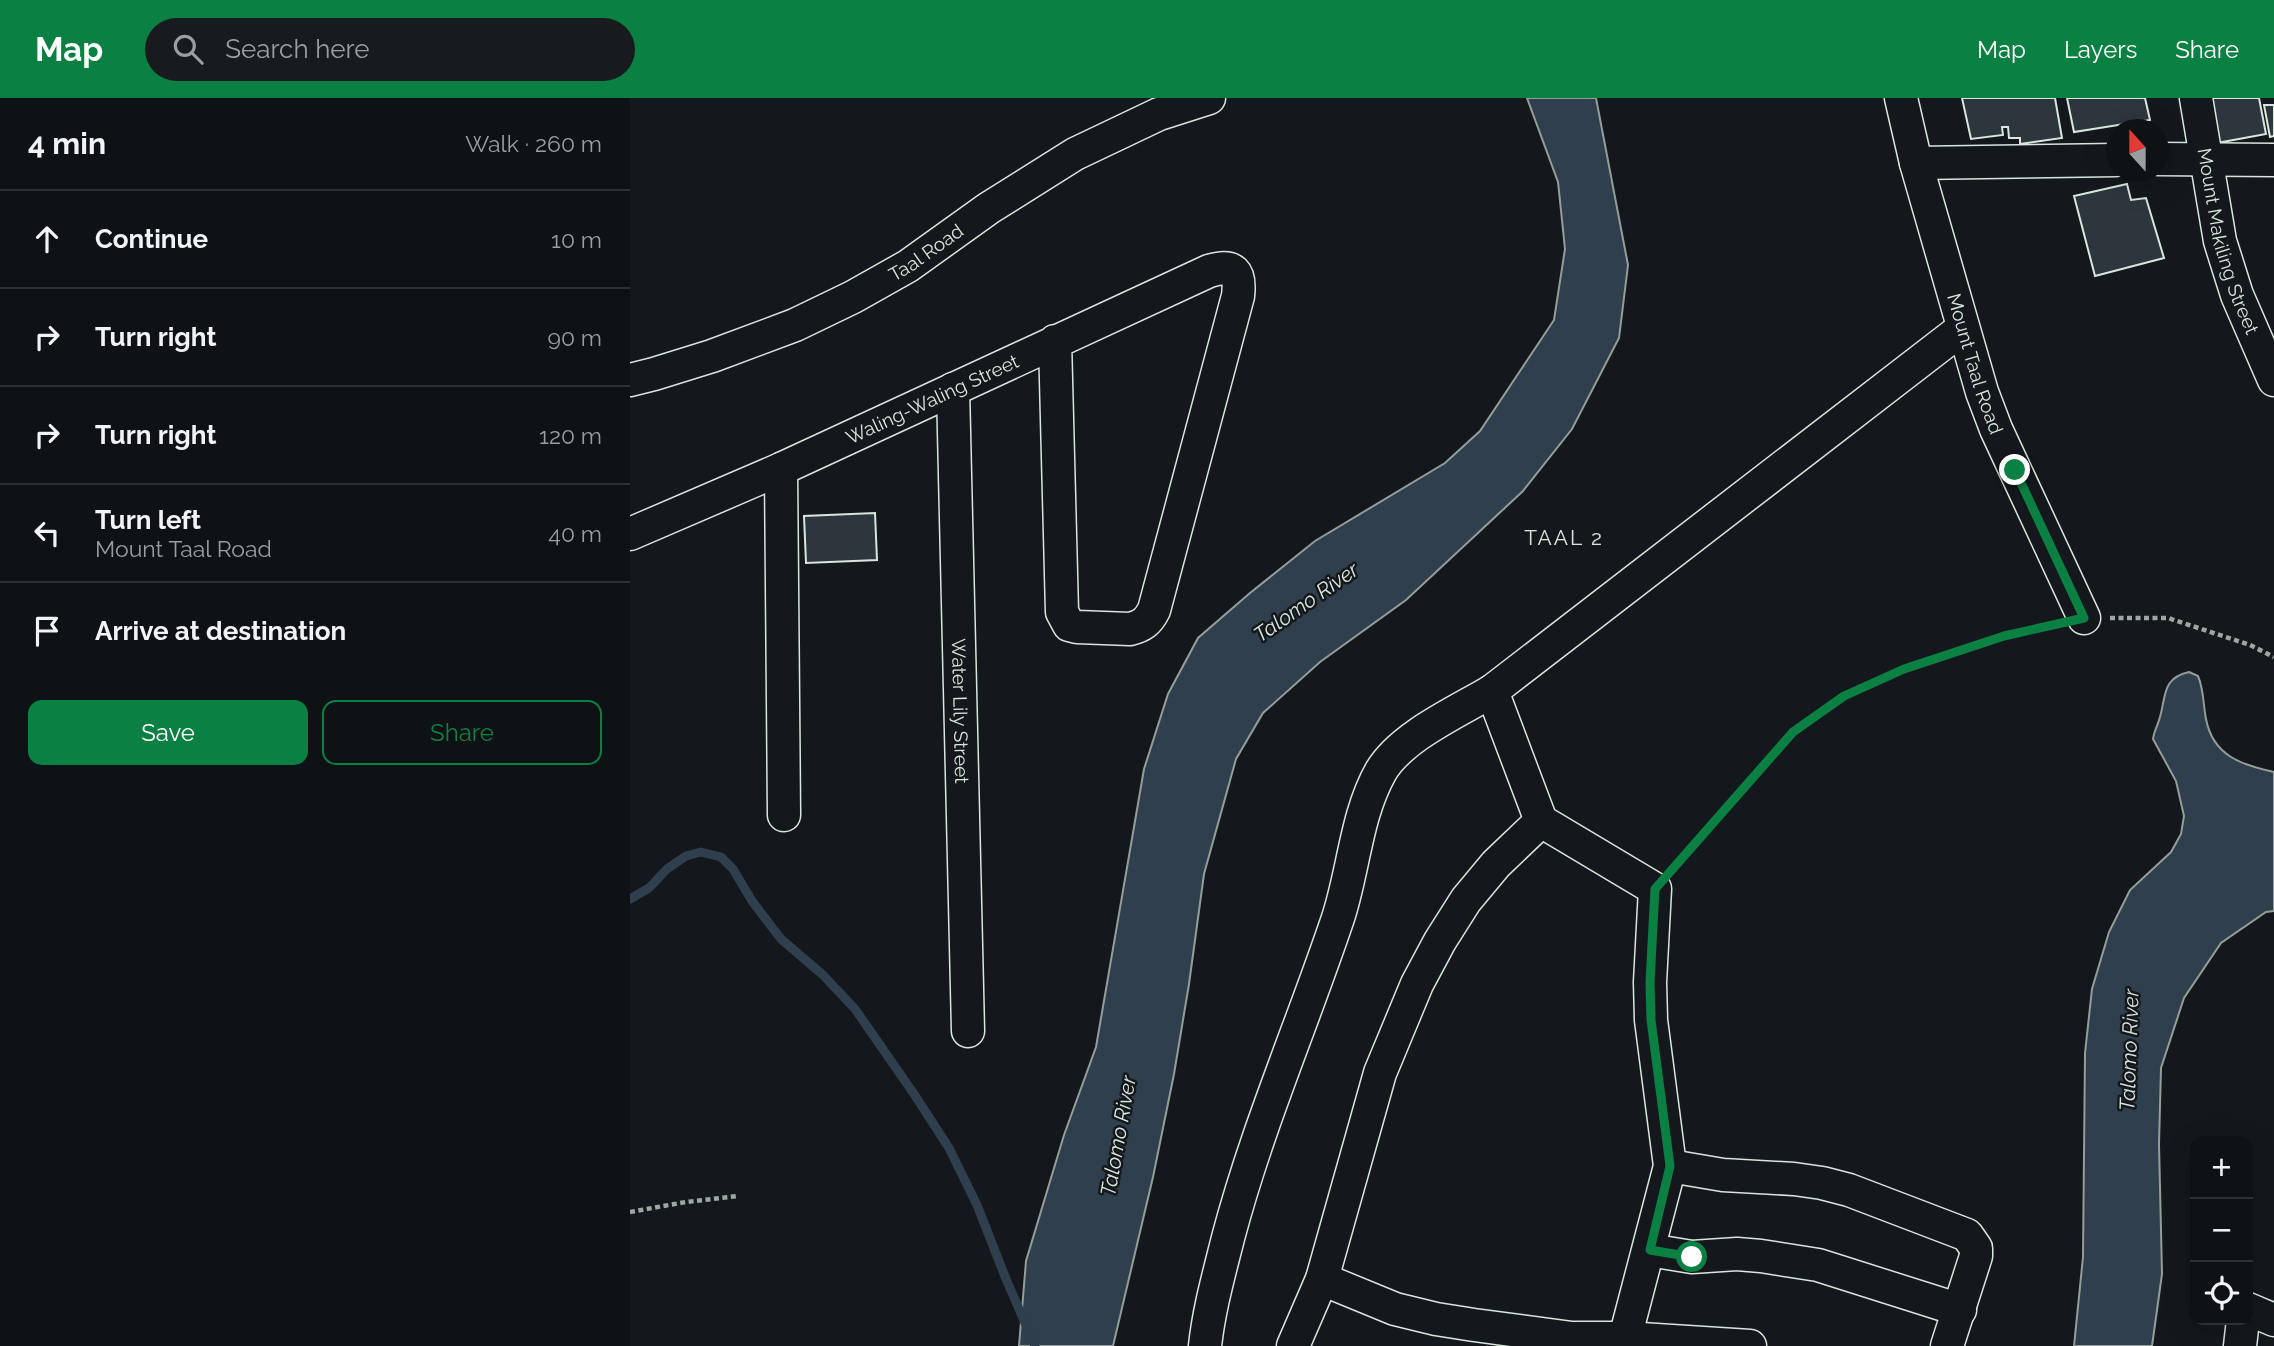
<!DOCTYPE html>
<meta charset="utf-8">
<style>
:root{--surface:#0f1215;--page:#181b1e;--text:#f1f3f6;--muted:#9b9ea0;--line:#2f3234;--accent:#0b8043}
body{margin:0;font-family:Raleway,sans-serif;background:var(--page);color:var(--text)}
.controls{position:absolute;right:21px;bottom:21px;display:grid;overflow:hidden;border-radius:14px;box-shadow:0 7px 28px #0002}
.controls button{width:63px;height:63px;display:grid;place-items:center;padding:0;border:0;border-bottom:2px solid var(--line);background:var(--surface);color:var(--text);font:35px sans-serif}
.compass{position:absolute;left:1476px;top:21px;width:63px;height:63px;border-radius:50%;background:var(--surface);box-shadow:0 7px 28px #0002;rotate:339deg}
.stop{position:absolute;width:21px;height:21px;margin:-16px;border:5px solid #0b8043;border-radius:50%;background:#fff}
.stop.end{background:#0b8043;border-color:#fff;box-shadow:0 2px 7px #0008}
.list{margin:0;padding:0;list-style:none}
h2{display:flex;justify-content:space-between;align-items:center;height:91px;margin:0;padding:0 28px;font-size:30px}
h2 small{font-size:23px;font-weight:400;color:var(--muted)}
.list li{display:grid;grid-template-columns:46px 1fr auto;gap:21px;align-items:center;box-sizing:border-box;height:98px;padding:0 28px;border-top:2px solid var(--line)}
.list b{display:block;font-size:26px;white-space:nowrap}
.list p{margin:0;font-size:23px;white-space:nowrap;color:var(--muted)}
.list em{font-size:23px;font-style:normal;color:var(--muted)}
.actions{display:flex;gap:14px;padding:21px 28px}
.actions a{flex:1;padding:16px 0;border:2px solid var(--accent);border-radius:14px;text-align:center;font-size:24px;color:var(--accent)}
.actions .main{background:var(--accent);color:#fff}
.icon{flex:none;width:38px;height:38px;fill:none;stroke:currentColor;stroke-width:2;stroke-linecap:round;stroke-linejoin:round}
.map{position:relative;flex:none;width:1644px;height:1248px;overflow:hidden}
header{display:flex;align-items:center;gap:42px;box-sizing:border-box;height:98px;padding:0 35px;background:var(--accent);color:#fff}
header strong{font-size:33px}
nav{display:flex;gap:38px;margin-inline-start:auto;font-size:24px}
.search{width:490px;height:63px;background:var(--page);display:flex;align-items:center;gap:18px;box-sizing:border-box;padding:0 24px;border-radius:38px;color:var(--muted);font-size:26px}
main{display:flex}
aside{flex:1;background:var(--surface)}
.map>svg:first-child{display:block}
.water{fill:#2f3f4d;stroke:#939e99;stroke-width:2}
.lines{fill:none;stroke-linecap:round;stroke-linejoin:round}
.stream{stroke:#2f3f4d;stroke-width:9}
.building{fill:#2c363c;stroke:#d8e6dc;stroke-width:2}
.minor-casing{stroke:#d8e6dc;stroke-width:35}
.path{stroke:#9da8a2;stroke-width:4.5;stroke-dasharray:5 3.5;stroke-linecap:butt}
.minor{stroke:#14181c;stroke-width:32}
.route{stroke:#0b8043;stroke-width:9}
.labels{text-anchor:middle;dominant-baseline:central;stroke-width:5;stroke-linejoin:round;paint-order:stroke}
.street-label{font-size:19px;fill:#d8e6dc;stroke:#14181c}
.neighbourhood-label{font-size:21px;letter-spacing:2px;fill:#d8e6dc;stroke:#14181c}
.water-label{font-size:21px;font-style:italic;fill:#d8e6dc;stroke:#14181c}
</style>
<header>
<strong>Map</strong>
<div class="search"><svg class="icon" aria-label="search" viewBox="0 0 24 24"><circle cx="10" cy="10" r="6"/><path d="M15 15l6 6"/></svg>Search here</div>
<nav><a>Map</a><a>Layers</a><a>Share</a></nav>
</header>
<main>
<aside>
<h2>4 min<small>Walk · 260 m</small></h2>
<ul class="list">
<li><svg class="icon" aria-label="ahead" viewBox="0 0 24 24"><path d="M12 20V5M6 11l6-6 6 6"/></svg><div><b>Continue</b></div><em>10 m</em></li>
<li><svg class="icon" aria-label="right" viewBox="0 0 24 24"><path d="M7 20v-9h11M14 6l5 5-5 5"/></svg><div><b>Turn right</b></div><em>90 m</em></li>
<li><svg class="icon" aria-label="right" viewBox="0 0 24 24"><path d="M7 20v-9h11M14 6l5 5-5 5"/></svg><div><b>Turn right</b></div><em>120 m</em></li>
<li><svg class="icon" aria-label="left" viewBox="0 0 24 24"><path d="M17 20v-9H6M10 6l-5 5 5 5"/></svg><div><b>Turn left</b><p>Mount Taal Road</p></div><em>40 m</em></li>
<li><svg class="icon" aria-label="arrive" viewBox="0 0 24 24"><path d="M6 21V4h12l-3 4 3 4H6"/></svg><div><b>Arrive at destination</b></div></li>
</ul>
<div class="actions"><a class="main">Save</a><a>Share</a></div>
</aside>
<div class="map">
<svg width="1644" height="1248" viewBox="0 0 1644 1248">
<rect width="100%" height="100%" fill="#14181c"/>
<g class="water">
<polygon points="897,0 966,0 998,167 989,240 942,331 893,393 776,502 690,564 633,615 606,661 574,776 559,886 544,976 523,1079 483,1248 389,1248 396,1163 434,1037 466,949 514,671 538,596 568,540 620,495 685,443 815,365 850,333 924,222 935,151 928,84"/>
<path d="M1559 574 1568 578C1574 592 1573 606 1576 621 1583 658 1612 667 1644 674V813L1636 814 1591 845 1554 900 1531 970 1529 1046 1532 1176 1522 1248H1444L1453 1159 1455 955 1462 891 1479 834 1500 792 1541 754 1551 736 1554 718 1546 683 1523 641C1524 633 1528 627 1530 619 1536 598 1532 580 1559 574Z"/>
</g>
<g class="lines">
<polyline class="stream" points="0,801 19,790 37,771 56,758 71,754 91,759 103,771 122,803 151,841 193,877 225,911 284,996 319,1050 347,1107 376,1181 405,1248"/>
</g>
<g class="building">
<polygon points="1332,0 1425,0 1432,40 1390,46 1390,40 1379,40 1378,29 1372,29 1373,37 1341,41"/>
<polygon points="1437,0 1515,0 1520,22 1444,34"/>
<polygon points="1578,0 1629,0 1636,36 1587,45"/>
<polygon points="1634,7 1644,7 1644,38 1640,39"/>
<polygon points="1497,86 1501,102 1516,100 1534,160 1465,178 1444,98"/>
<polygon points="245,415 247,462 176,465 174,418"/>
</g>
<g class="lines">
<g class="minor-casing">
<g id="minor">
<path id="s1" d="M1271 0 1286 65 1352 294 1366 331 1454 520"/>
<path id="s2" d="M1566 0 1590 143 1607 197 1644 282"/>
<polyline points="1528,61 1644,62"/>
<polyline points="1286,65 1486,62"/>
<path id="s3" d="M0 282 24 276 82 258 165 227 223 199 278 168 359 110 445 56 529 16 579 0"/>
<path id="s4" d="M323 291 338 933"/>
<polyline points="151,371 154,717"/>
<path id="s5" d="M0 436 151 371 579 173C604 165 611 174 608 198L524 512C518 524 512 528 500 531L447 529 439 527 432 514 425 243"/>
<polyline points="862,593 911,723 1025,791 1020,884 1021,922 1040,1068 995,1240"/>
<polyline points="1040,1068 1093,1077 1164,1081 1192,1085 1219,1092 1337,1137 1346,1150 1346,1158 1317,1248"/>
<polyline points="1019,1152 1062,1159 1107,1156 1131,1158 1188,1167 1330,1212"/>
<polyline points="692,1181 765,1211 806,1221 844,1227 942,1240 995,1240 1120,1248"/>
<polyline points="1618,1211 1644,1222"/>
<path d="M575 1248C579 1211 589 1176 598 1140 627 1030 672 927 708 820 724 771 726 717 751 673 772 638 827 614 862 593L1333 230"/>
<polyline points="663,1248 692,1181 750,975 787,886 810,843 836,802 866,766 911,723"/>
<polyline points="1610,1248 1613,1222"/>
</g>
</g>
<g class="path">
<polyline points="1480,520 1538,520 1620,547 1644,559"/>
<polyline points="1044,769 1163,633 1214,598 1274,571 1374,538 1426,526"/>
<polyline points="0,1114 56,1104 108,1098"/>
</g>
<use href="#minor" class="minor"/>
</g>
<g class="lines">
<polyline class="route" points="1062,1159 1020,1152 1040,1068 1021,922 1020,884 1025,791 1163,634 1214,598 1274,571 1374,538 1454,520 1385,372"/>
</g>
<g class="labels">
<g class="street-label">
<text stroke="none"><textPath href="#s2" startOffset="147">Mount Makiling Street</textPath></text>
<text stroke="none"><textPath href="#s3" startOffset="324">Taal Road</textPath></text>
<text stroke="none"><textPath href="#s1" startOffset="276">Mount Taal Road</textPath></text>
<text stroke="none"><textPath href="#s5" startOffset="331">Waling-Waling Street</textPath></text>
<text stroke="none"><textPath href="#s4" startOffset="322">Water Lily Street</textPath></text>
</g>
<g class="neighbourhood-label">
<text x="934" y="439">TAAL 2</text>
</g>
<g class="water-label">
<text transform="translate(676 504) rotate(-35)">Talomo River</text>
<text transform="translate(1499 952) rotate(-88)">Talomo River</text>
<text transform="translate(488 1038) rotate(-80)">Talomo River</text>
</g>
</g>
</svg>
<div class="controls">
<button>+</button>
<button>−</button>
<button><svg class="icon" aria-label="locate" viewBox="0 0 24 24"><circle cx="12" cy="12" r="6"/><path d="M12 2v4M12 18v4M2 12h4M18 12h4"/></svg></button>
</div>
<svg class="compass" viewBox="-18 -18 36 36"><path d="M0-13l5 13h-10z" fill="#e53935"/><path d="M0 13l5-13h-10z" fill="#9b9ea0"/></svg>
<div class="stop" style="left:1062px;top:1159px"></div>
<div class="stop end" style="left:1385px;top:372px"></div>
</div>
</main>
